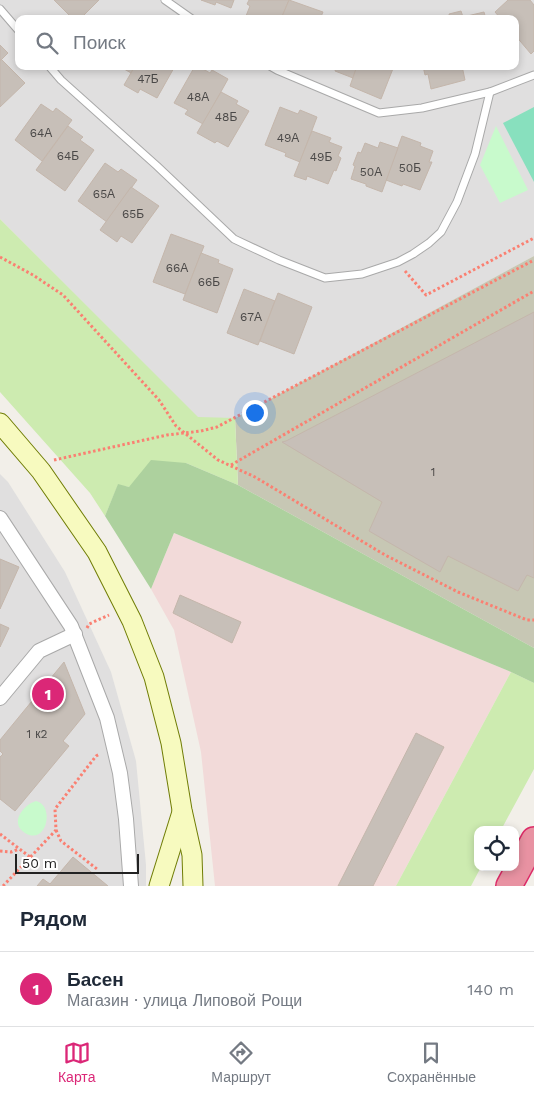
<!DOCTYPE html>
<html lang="ru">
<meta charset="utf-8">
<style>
:root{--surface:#fff;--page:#f2f2f3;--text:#1f2937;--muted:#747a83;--line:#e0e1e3;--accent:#db2777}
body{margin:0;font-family:"Work Sans",sans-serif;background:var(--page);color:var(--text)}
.controls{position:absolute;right:15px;bottom:15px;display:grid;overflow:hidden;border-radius:10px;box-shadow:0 2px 8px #0003}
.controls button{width:45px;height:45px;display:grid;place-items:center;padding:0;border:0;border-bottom:1px solid var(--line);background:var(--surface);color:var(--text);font:25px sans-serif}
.scale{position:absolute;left:15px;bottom:12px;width:124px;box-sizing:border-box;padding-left:5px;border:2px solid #222;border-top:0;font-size:14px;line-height:18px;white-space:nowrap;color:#222;-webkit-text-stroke:4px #fff;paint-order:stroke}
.you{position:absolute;left:254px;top:412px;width:18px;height:18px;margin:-12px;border:4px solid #fff;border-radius:50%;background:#1a73e8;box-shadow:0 0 0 8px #1a73e833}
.badge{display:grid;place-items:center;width:32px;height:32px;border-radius:50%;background:var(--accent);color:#fff;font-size:16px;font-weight:700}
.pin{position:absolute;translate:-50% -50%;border:2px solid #fff;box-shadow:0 1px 5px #0006}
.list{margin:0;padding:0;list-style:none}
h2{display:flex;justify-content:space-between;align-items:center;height:65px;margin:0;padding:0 20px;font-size:21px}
h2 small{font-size:16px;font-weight:400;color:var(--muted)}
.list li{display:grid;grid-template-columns:32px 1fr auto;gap:15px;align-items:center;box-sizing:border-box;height:75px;padding:0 20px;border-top:1px solid var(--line)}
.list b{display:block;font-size:19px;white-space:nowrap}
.list p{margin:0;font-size:16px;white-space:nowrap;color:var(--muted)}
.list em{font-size:16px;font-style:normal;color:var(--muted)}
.icon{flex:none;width:28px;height:28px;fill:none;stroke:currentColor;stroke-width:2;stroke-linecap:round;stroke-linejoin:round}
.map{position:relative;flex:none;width:534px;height:886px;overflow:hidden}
.search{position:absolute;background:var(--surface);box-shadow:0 2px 8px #0003;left:15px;right:15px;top:15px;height:55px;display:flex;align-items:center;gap:12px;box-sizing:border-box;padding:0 18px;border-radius:10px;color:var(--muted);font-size:19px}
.sheet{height:140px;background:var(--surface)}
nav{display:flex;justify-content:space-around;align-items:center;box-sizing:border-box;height:70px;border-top:1px solid var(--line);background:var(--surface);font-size:14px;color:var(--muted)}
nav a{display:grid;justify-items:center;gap:2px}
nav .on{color:var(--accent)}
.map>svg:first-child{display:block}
.residential{fill:#e0dfdf;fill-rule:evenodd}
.commercial{fill:#f2dad9}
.construction{fill:#c7c7b4}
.grass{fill:#cdebb0}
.forest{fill:#add19e}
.park{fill:#c8facc}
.pitch{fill:#88e0be}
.building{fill:#c7bfb8;stroke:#c4b6ab}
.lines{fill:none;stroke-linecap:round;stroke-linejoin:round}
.lane-casing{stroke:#a9a9a9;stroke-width:9}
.street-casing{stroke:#a9a9a9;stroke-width:16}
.secondary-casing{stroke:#707d05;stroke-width:21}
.highway-casing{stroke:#dc2a67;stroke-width:28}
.path{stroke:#fa8072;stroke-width:3;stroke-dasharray:2.5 2.5;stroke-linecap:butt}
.lane{stroke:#fff;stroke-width:7}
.street{stroke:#fff;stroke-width:14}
.secondary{stroke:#f7fabf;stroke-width:19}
.highway{stroke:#e892a2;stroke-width:25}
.labels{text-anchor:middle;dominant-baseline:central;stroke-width:4.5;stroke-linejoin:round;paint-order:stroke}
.number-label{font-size:12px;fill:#4b4948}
</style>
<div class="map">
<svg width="534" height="886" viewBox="0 0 534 886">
<rect width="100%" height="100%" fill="#f2efe9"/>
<g class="residential">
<path d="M0 0H534V256L235 418H198L0 219ZM19 19H515V66H19Z"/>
<polygon points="0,474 8,482 65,572 111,672 136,761 146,865 146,886 0,886"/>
</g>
<polygon class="commercial" points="174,533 511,672 396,886 215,886 201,752 174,630 151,589"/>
<polygon class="construction" points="534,256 534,648 238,485 235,418"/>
<g class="grass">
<polygon points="0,219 198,417 235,418 238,485 186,463 129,487 118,485 105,516 90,493 0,392"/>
<polygon points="511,672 534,683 534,769 501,830 478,830 478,867 481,867 471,886 396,886"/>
</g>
<polygon class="forest" points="151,460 186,463 238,485 534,648 534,683 511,672 174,533 151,589 105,516 118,484 129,487"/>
<g class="park">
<polygon points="496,126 528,190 500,203 480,165"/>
<path d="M36 801C55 805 47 846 25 833 9 823 23 805 36 801Z"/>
</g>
<polygon class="pitch" points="534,107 534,182 503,123"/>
<g class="building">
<polygon points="54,0 99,0 80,19 73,19"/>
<polygon points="201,0 234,0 231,8 216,2 215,5"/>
<polygon points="249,0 289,0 281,19 254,19 246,16 250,6 247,4"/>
<polygon points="289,0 323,12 320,19 281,19"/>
<polygon points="508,0 530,0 534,5 534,51 531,54 515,35 515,19 501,19 495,12"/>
<polygon points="461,11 463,17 484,12 486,19 450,19 449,14"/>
<polygon points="0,45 8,53 0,61"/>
<polygon points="1,59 25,83 0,107 0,61"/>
<polygon points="119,66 135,66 131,73"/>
<polygon points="135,66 175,66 157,98 140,89 138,93 124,85"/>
<polygon points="195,66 198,66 210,73 212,70 228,79 203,124 185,114 188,110 174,103"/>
<polygon points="333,66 357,66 353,78 335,71 336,68"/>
<polygon points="357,66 394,66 381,99 350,86"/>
<polygon points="423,66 462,66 465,80 431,89 428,74 425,75"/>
<polygon points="221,92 238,101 236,104 249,111 228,147 217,141 215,143 197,133"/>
<polygon points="41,104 53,112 56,108 72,120 42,161 15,140"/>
<polygon points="280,107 298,114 300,110 317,117 300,162 285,156 286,153 265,145"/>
<polygon points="68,126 83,137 80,140 94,150 65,191 36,170"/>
<polygon points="312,131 331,138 329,142 342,147 338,156 341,158 336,171 334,170 328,184 307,176 306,180 294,176"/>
<polygon points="402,136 421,143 420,146 433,151 429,162 432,162 420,190 403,184 402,186 386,180"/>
<polygon points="380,142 398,148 382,192 366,186 366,184 351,179 355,166 353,165 358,152 361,153 365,143 378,148"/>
<polygon points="105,163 118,172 121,169 137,180 107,222 78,201"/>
<polygon points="131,187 159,206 132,243 121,236 117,242 100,230"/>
<polygon points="171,234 204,246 185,294 153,282"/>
<polygon points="201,253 219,260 218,263 233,269 217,313 183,300"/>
<polygon points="244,289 275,301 258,345 227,333"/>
<polygon points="278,293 312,307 294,354 260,341"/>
<polygon points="534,312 534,578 527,575 518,591 448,556 440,572 369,531 382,502 282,442 286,441"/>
<polygon points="0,559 19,567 0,609"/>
<polygon points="180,595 241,622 232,643 173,613"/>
<polygon points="0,624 9,628 0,647"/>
<polygon points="64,662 85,714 63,741 69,746 15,811 0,799 0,757 3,754 0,751 0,740"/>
<polygon points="416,733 444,747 373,886 338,886"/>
<polygon points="73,857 108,886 37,886 43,879 50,884"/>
</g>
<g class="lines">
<g class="lane-casing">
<g id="lane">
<polyline points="165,0 192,19"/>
<polyline points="0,9 19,31"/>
<polyline points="49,66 61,80 157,166 234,239 279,260 325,278 362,274 398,262 413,254 429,243 441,232 457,202 475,154 490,92"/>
<polyline points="270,66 277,70 379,113 422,108 490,92 534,75"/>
</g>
</g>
<g class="street-casing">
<g id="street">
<polyline points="0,518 71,626 107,718 120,773 126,819 131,886"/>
<polyline points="0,698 39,651 75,634"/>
</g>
</g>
<g class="secondary-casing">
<g id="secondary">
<polyline points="0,423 41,471 97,552 132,621 154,677 171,743 182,810 192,855 193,886"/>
<polyline points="159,886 182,812"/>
</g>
</g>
<g class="highway-casing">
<polyline id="highway" points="509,886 534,840"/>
</g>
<g class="path">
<polyline points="0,257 33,275 63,295 159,400 176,426 218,460 255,477 385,555 458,592 527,620 534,620"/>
<polyline points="405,271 426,295 534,238"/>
<polyline points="54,460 167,435 201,431 217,427 534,260"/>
<polyline points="231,465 534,291"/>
<polyline points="87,628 89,624 109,615"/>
<polyline points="56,830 61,841 97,869"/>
<polyline points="0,834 30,857"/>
<polyline points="0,851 11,852 19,849"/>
<polyline points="3,886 56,830 55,809 96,756 100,754"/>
</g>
<use href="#lane" class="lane"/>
<use href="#street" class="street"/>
<use href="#secondary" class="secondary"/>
<use href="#highway" class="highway"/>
</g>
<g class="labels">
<g class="number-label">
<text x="148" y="79">47Б</text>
<text x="198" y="97">48А</text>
<text x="226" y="117">48Б</text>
<text x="41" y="133">64А</text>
<text x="288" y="138">49А</text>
<text x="68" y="156">64Б</text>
<text x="321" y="157">49Б</text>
<text x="410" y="168">50Б</text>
<text x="371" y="172">50А</text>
<text x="104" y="194">65А</text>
<text x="133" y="214">65Б</text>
<text x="177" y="268">66А</text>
<text x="209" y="282">66Б</text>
<text x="251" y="317">67А</text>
<text x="433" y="472">1</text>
<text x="37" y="734">1 к2</text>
</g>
</g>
</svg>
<div class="controls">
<button><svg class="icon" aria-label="locate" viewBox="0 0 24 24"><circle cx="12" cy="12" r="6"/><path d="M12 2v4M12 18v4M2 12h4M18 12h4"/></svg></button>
</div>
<div class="scale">50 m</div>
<div class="you"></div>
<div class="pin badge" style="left:48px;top:694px">1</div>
<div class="search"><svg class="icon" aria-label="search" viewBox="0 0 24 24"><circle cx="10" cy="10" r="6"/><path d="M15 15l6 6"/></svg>Поиск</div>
</div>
<section class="sheet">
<h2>Рядом<small></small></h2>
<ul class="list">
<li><span class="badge">1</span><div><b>Басен</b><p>Магазин · улица Липовой Рощи</p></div><em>140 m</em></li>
</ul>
</section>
<nav>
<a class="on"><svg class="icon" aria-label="map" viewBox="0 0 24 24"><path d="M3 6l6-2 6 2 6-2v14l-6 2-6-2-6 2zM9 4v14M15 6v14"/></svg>Карта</a>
<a><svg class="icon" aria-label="directions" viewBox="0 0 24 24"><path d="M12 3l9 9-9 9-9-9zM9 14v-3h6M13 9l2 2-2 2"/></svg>Маршрут</a>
<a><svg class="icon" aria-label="saved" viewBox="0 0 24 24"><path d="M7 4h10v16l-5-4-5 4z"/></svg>Сохранённые</a>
</nav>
